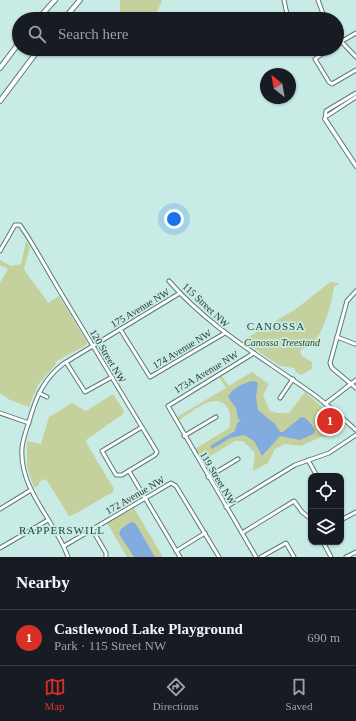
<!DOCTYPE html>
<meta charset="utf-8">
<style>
:root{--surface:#171b24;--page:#20242c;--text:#f1f3f6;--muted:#9ea1a6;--line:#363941;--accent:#d93025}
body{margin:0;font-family:"Times New Roman",serif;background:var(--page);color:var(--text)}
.controls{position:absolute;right:12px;bottom:12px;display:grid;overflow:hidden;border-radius:8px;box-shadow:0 1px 3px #0004}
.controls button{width:36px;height:36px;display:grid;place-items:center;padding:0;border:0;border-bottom:1px solid var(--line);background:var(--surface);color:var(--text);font:20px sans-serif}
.compass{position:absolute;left:260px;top:68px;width:36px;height:36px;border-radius:50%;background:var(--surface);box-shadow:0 1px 3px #0004;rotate:329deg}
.you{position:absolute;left:174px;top:219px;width:14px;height:14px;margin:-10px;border:3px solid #fff;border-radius:50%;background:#1a73e8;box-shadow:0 0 0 6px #1a73e833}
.badge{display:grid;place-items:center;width:26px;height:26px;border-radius:50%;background:var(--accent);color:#fff;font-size:13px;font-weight:700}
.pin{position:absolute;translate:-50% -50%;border:2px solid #fff;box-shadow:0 1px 4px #0006}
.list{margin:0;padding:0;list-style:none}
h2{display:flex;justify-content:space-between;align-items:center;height:52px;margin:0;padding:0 16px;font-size:17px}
h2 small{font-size:13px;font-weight:400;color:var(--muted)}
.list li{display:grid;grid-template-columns:26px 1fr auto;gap:12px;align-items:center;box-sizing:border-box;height:56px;padding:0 16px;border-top:1px solid var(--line)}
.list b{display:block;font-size:15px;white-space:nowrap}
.list p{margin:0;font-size:13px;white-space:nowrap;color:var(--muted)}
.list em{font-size:13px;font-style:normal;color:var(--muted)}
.icon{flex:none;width:22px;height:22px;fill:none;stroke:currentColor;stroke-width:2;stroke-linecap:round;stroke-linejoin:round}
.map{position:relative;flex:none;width:356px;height:557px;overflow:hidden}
.search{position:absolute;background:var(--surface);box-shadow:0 1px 3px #0004;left:12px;right:12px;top:12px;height:44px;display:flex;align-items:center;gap:10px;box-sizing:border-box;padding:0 14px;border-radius:22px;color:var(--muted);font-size:15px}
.sheet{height:108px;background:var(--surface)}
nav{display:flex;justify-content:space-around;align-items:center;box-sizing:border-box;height:56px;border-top:1px solid var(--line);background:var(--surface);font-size:11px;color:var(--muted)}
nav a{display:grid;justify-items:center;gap:2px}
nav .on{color:var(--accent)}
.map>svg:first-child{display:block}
.green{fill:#c5d19d}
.water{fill:#81acdd}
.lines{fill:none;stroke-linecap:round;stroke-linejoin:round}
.minor-casing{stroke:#5b7b76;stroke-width:5}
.major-casing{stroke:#5b7b76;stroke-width:5.5}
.highway-casing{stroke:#5b7b76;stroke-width:6}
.minor{stroke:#fff;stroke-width:3}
.major{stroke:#fff;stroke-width:3.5}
.highway{stroke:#fff;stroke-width:4}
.labels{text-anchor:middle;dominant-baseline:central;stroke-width:3.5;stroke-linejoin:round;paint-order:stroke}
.street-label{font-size:10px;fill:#283533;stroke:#c8ebe6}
.park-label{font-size:10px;font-style:italic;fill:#3b4415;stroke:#c8ebe6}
.neighbourhood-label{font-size:11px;letter-spacing:1px;fill:#24433f;stroke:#c8ebe6}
</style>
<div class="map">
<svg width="356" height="557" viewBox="0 0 356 557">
<rect width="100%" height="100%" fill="#c8ebe6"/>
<g class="green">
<polygon points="120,0 162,0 154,19 123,19 120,12"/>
<path d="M26 241 30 247 24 269C31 281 41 291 48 303L59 296 87 342 86 345 55 362 56 364 38 385 29 407 10 400 0 393V283L8 269 0 265V260L11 266 21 264Z"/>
<path d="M330 282 340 283 334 287C331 306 322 345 302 349L300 351 302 356 312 362V369L301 375 296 372 294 368 280 366 245 342V339L296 309Z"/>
<path d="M252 372 269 384 263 395 270 411 278 413H289L305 392 342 424 325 437H321L301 446 285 444 275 449 268 463 253 471 255 453 243 441H235L202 461 195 449 229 428C231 420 231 414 227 407 215 390 191 413 178 421L177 417 226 388 219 377 221 375 229 386Z"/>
<polygon points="113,394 124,411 123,414 86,440 87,444 114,489 113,492 73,515 69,516 46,479 39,482 39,485 34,488 27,467 27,441 41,444 49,417 72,403 86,411"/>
<polygon points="134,508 163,557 155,557 136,524 131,551 134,557 127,557 107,523"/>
</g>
<g class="water">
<path d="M254 381 258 383 256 397 258 410 275 424 280 432H283L301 417C308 418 311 424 315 430L314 434 300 440 280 436 262 456 254 441 244 435 230 438 212 449 210 446 235 431 237 423 241 420 238 419 236 408 228 397C232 388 245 382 254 381Z"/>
<polygon points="131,522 136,524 155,557 134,557 119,534 121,529"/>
</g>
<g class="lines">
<g class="minor-casing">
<g id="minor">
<polyline points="284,0 288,19"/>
<polyline points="318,0 325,19"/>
<polyline points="318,19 324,16"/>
<polyline points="337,37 356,57"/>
<polyline points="337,44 356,33"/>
<polyline points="329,49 315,59 329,82 332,84 356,70"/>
<polyline points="327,116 356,97"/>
<polyline points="325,119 326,111 356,93"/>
<path d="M0 251 15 225H20C36 248 49 274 64 298 95 349 126 400 157 452L155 455 122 475H116L102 451 142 427"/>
<path d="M169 281C208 326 258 355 306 389 324 401 340 416 356 430"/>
<polyline points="356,291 347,301 330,363 332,368 356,388"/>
<polyline points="120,329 150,377 225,333"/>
<polyline points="337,337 355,344"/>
<polyline points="254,353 168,406 256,557"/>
<polyline points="66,362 85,392 112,377"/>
<polyline points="39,393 47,397"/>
<polyline points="280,398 293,379"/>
<polyline points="325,404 356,380"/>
<polyline points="0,413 29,423"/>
<polyline points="184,436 216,417"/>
<polyline points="308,460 317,476"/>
<polyline points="129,471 180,557"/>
<polyline points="208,477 238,459"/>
<polyline points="226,507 295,465 329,453 356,435"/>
<polyline points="0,509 31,490"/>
<polyline points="341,520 356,512"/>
<polyline points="92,529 106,553 106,557"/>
<polyline points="242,533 294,501 302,512 311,519"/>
<polyline points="323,542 331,557"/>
<polyline points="64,546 171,483 176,486 219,557"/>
<polyline points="0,548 48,520"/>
<polyline points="176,551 205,533"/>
<path d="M68 557C55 520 19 490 22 448 23 437 28 426 31 415 37 395 45 378 63 364L180 293"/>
<polyline points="261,557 286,543 294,557"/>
<polyline points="346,557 356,552"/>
</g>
</g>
<g class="major-casing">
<polyline id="major" points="325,119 356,166"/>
</g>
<g class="highway-casing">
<g id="highway">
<polyline points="38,19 55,0"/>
<polyline points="64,19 80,0"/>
<polyline points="0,68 19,43"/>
<polyline points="0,101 39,49"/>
</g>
</g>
<use href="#minor" class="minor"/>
<use href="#major" class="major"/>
<use href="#highway" class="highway"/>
</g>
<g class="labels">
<g class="street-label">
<text transform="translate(206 305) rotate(43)">115 Street NW</text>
<text transform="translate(140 308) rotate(-31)">175 Avenue NW</text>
<text transform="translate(182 349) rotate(-31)">174 Avenue NW</text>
<text transform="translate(108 356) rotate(59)">120 Street NW</text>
<text transform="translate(206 372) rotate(-31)">173A Avenue NW</text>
<text transform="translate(218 478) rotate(59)">119 Street NW</text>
<text transform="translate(135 495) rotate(-30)">172 Avenue NW</text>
</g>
<g class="park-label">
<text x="282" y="342">Canossa Treestand</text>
</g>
<g class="neighbourhood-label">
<text x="276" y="326">CANOSSA</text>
<text x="62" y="530">RAPPERSWILL</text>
</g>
</g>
</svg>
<div class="controls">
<button><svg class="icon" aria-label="locate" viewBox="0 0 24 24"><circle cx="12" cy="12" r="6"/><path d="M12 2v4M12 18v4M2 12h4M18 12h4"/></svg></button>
<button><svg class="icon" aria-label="layers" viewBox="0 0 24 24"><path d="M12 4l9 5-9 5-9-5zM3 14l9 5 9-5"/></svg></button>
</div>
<svg class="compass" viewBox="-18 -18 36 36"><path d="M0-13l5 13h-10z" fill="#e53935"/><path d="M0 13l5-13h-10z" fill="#9ea1a6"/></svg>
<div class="you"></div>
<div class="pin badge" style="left:330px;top:421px">1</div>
<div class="search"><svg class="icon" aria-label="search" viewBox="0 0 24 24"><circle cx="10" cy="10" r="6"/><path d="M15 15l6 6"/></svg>Search here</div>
</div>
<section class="sheet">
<h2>Nearby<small></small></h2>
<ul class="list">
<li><span class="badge">1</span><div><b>Castlewood Lake Playground</b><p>Park · 115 Street NW</p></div><em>690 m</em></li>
</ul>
</section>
<nav>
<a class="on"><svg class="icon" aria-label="map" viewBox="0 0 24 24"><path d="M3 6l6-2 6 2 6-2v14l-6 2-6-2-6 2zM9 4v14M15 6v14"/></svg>Map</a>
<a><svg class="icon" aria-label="directions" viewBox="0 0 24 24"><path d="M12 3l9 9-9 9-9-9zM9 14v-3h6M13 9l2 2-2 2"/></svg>Directions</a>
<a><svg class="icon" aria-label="saved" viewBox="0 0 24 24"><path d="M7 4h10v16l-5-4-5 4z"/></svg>Saved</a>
</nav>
